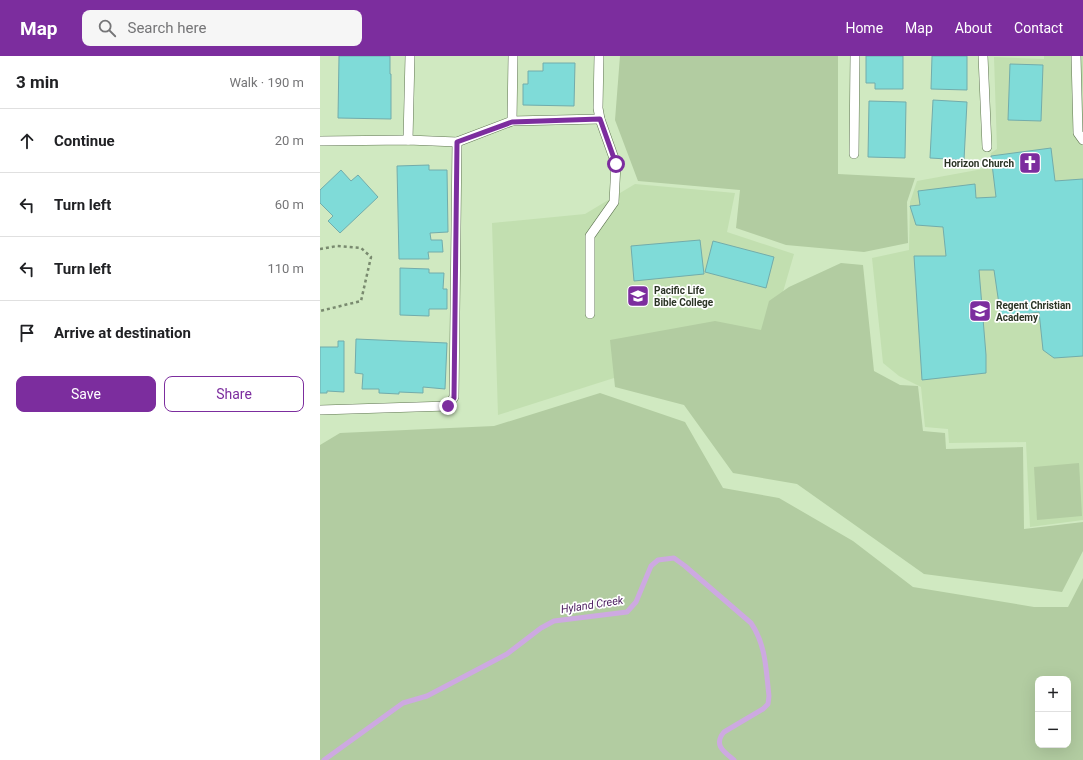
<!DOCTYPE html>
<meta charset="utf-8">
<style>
:root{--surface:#fff;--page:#f6f6f6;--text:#202124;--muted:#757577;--line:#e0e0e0;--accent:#7c2d9e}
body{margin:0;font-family:Roboto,sans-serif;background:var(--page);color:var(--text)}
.controls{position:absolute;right:12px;bottom:12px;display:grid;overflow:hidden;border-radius:8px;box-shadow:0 4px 16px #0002}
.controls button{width:36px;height:36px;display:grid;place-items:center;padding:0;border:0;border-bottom:1px solid var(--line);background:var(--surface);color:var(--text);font:20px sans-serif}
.stop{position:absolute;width:12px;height:12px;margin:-9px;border:3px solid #7c2d9e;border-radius:50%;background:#fff}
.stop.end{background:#7c2d9e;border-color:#fff;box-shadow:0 1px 4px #0008}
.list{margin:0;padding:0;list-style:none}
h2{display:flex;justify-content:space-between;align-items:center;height:52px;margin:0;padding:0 16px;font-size:17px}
h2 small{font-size:13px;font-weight:400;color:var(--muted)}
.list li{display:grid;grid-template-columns:26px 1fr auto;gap:12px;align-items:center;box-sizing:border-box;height:64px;padding:0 16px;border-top:1px solid var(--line)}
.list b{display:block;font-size:15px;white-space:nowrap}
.list em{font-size:13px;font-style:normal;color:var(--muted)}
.actions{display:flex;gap:8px;padding:12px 16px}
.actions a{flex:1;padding:9px 0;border:1px solid var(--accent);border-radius:8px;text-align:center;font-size:14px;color:var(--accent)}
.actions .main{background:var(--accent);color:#fff}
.icon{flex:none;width:22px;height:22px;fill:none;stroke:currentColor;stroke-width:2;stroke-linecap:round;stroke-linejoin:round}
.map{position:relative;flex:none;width:763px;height:704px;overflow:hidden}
header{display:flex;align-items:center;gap:24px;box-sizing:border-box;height:56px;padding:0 20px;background:var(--accent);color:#fff}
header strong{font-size:19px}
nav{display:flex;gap:22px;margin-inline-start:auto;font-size:14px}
.search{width:280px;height:36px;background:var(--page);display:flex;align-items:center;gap:10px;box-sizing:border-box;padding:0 14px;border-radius:8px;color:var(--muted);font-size:15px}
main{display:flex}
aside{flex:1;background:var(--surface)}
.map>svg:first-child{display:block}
.built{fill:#c2dfb0}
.green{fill:#b2cca1;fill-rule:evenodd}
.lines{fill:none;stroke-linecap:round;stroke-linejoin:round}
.stream{stroke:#cda9e1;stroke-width:5}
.building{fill:#7fdbd8;stroke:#72acab}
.lane-casing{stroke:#5f7551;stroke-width:10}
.path{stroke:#798a6f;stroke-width:2.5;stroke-dasharray:3 3;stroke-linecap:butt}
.lane{stroke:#fff;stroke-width:9}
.route{stroke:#7c2d9e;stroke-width:5}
.labels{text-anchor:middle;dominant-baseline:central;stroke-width:3.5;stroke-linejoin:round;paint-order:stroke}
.poi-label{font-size:10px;font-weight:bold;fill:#2b3425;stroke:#fff;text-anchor:start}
.water-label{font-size:11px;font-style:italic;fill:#481a5c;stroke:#fff}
</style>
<header>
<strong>Map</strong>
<div class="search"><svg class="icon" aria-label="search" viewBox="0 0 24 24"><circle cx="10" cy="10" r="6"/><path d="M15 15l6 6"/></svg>Search here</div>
<nav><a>Home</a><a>Map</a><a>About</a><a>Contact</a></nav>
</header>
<main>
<aside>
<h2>3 min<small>Walk · 190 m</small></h2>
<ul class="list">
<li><svg class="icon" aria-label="ahead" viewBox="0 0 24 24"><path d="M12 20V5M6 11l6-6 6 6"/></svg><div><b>Continue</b></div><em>20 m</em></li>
<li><svg class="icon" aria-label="left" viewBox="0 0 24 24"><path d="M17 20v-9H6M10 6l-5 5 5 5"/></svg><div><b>Turn left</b></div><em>60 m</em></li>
<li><svg class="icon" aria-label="left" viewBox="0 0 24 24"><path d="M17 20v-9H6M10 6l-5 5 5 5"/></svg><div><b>Turn left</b></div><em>110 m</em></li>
<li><svg class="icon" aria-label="arrive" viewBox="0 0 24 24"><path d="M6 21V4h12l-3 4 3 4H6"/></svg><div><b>Arrive at destination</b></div></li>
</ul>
<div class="actions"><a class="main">Save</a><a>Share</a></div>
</aside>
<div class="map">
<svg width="763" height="704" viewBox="0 0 763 704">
<rect width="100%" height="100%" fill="#d0e9c1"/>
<g class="built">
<polygon points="724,0 763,0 763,464 710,471 706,386 629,387 628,373 605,371 601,331 579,320 563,307 552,202 589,194 590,146 597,125 668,112 671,97 677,93 674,1 724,3"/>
<polygon points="315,128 415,137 407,176 474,198 450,281 294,322 178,359 172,167 265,158"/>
</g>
<g class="green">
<polygon points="300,0 518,0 518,118 595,122 587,146 588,187 544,196 466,189 416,172 420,134 318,125 295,64"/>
<polygon points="521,207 543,209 554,315 580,329 598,330 603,375 625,377 626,393 703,391 704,473 763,466 763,495 742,536 604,518 477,428 413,417 364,349 295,331 290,284 395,265 441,274 449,245 469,231"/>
<path d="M280 337 365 366 403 432 459 442 533 485 593 531 714 551H748L763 522V704H0V389L20 377 174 370ZM718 623H748V689H718Z"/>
<polygon points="759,407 762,460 717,464 714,411"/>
</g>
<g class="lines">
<path class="stream" d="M4 704 83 647 107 640 187 598 221 572 234 565 307 556 316 546 331 510 338 504 354 502 365 510 431 567C446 589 446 614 449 640L448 648 443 653 404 676C393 689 404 696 414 704"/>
</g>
<g class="building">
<polygon points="19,0 70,0 70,18 71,18 71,63 18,62"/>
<polygon points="546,0 583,0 583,33 555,33 555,27 546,27"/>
<polygon points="612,0 647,0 647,34 611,33"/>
<polygon points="223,7 255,7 254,50 203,49 203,28 208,28 208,15 223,15"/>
<polygon points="690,8 723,9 721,65 688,64"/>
<polygon points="613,44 647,46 644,104 610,102"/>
<polygon points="549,45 586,46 585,102 548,101"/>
<polygon points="731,92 735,125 763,123 763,300 734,302 723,294 719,256 681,262 674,214 659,214 666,299 666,317 602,324 594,200 626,200 623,171 596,169 590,150 600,149 598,135 655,128 656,142 676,141 671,100"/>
<polygon points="109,109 109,114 127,114 128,176 110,177 111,184 122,184 123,196 108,196 109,203 79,203 77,110"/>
<polygon points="21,114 31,125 38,119 58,141 20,177 8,165 13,160 0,147 0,134"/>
<polygon points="380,184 384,218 314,225 311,190"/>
<polygon points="393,185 454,201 446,232 385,216"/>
<polygon points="80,212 109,213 109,217 124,217 123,233 127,233 127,253 109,253 109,260 80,259"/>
<polygon points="36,283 127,287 125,333 103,331 103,337 79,336 79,338 59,337 59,333 42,333 43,318 35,317"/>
<polygon points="18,285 24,285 24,336 7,335 7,337 0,337 0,291 18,291"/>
</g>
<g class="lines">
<g class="lane-casing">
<g id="lane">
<polyline points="663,0 667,91"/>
<polyline points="756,0 758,77 763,84"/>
<polyline points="192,65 193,0"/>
<polyline points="88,84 90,0"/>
<polyline points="0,85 88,84 137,86 192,65 280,63"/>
<polyline points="534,98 535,0"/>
<polyline points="270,258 270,180 294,146 296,108 280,63 278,52 279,0"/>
<polyline points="0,354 128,350 134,341 137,86"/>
</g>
</g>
<polyline class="path" points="0,193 17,190 41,192 51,201 41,245 0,255"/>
<use href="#lane" class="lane"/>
</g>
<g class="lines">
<polyline class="route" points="128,350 134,342 137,86 192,66 280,63 296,108"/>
</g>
<defs>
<g id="church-square" transform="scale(1.15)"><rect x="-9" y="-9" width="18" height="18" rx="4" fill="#7c2d9e" stroke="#fff"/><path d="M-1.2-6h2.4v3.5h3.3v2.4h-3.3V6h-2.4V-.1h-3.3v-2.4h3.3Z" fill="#fff"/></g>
<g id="university-square" transform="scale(1.15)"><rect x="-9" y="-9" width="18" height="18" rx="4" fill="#7c2d9e" stroke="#fff"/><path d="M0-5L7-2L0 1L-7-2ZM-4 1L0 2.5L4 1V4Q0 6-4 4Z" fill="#fff"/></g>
<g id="school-square" transform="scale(1.15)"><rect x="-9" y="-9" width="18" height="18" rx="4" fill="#7c2d9e" stroke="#fff"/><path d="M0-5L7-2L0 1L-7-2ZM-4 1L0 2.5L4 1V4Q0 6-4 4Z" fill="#fff"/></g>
</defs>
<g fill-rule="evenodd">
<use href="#church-square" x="710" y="107"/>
<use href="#university-square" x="318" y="240"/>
<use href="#school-square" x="660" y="255"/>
</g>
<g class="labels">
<g class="poi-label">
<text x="694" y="107" text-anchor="end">Horizon Church</text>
<text x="334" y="234">Pacific Life<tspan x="334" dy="12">Bible College</tspan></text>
<text x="676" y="249">Regent Christian<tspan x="676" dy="12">Academy</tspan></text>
</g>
<g class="water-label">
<text transform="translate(272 549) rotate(-9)">Hyland Creek</text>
</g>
</g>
</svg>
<div class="controls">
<button>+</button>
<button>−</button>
</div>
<div class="stop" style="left:296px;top:108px"></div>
<div class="stop end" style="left:128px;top:350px"></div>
</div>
</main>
